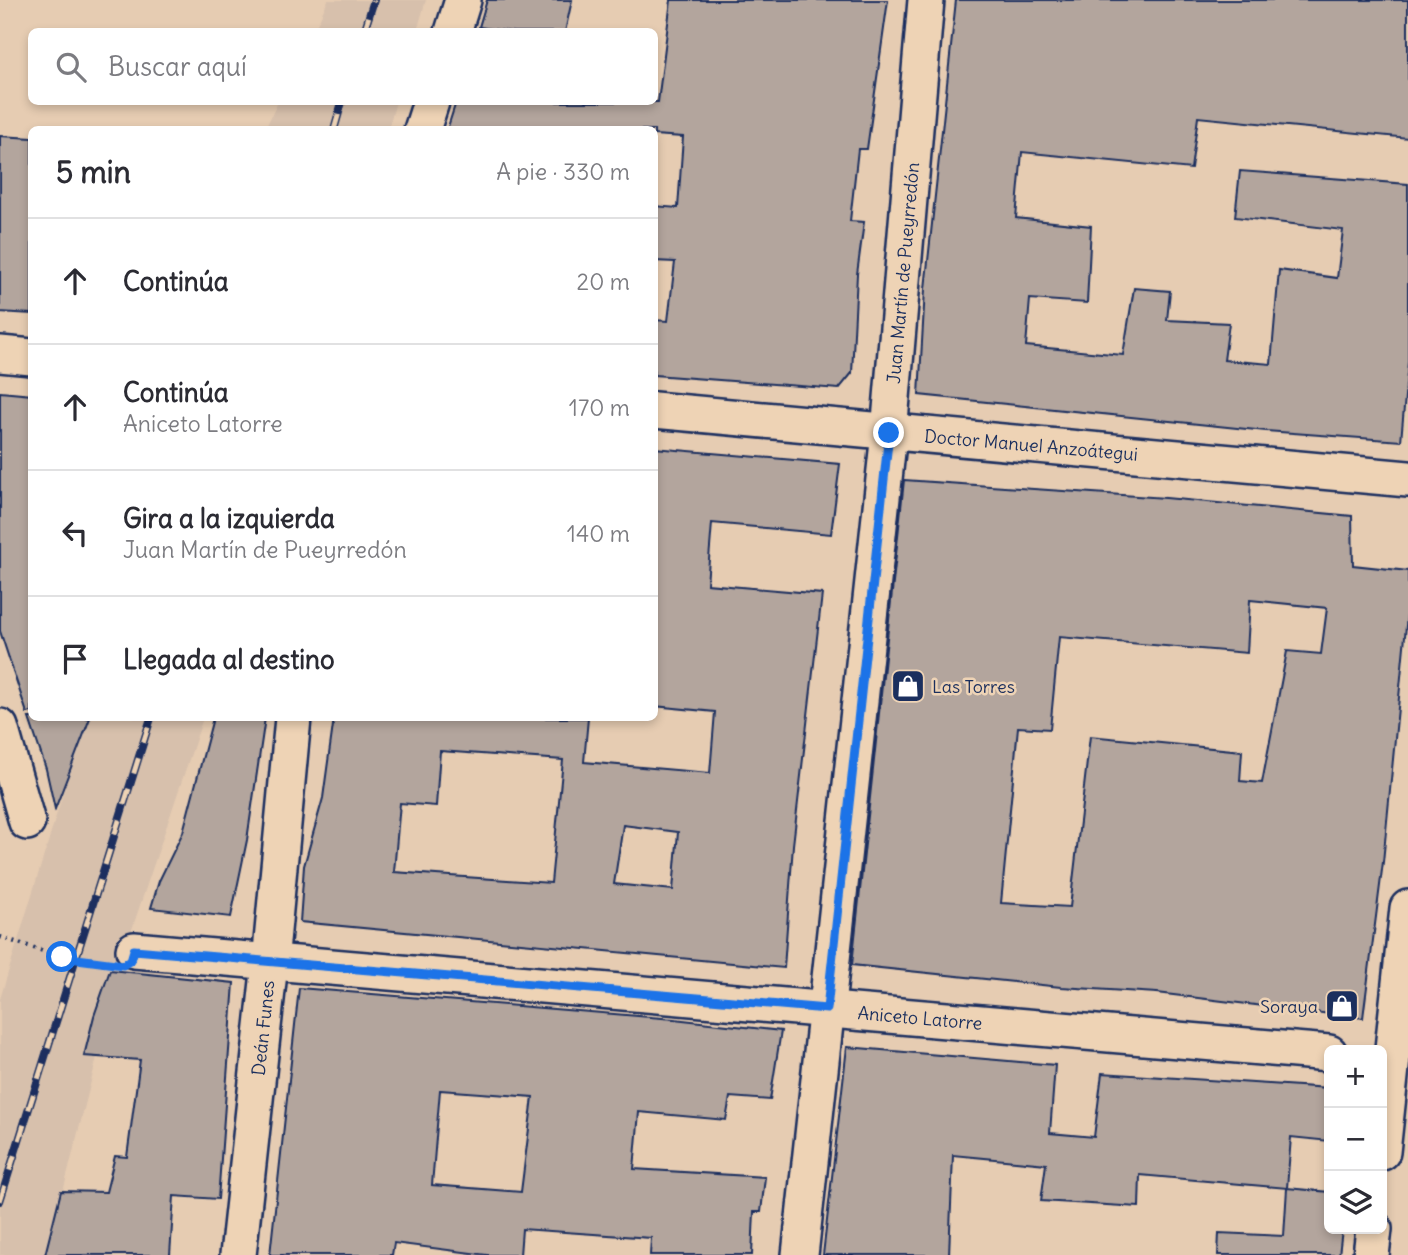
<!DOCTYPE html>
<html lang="es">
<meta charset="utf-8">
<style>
:root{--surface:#fff;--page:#f7f7f7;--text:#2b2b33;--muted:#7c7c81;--line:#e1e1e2}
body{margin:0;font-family:Delius,sans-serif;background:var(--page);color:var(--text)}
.controls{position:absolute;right:21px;bottom:21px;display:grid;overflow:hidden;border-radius:10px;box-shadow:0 4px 10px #0003}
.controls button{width:63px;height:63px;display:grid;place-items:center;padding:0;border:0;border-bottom:2px solid var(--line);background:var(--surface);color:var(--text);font:35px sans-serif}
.stop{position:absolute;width:21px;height:21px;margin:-16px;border:5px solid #1a73e8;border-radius:50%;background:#fff}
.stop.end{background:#1a73e8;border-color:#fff;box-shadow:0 2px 7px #0008}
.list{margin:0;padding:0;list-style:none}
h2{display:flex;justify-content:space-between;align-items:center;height:91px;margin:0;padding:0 28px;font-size:30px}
h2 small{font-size:23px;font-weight:400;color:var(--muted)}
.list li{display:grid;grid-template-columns:46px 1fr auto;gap:21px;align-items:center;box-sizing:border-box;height:126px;padding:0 28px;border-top:2px solid var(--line)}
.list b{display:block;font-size:26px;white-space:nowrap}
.list p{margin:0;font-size:23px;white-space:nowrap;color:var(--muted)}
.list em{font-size:23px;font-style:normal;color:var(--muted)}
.icon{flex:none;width:38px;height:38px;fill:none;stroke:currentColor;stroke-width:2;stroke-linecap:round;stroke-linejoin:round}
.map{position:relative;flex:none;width:1408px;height:1255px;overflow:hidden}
.search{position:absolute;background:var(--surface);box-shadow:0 4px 10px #0003;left:28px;top:28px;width:630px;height:77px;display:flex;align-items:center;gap:18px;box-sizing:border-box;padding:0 24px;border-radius:10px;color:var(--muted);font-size:26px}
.panel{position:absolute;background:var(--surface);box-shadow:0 4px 10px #0003;left:28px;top:126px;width:630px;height:595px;border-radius:10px}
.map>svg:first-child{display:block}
.built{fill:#d7c0ac}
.building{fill:#b3a59d;stroke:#1b2f5e;stroke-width:2;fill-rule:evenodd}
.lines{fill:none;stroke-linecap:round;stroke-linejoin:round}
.minor-casing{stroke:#1b2f5e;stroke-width:40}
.path{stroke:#1b2f5e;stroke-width:4.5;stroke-dasharray:2 5;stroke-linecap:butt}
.minor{stroke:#eed3b5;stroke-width:35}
.rail-casing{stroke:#1b2f5e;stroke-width:8}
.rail{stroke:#eed3b5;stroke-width:5;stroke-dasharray:16;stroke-linecap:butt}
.route{stroke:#1a73e8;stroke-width:9}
.labels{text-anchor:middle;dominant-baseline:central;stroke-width:5;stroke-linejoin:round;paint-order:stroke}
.street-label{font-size:18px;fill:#1b2f5e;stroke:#eed3b5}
.poi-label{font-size:18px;fill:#1b2f5e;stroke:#eed3b5;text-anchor:start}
</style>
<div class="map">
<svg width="1408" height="1255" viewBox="0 0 1408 1255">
<rect width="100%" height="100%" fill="#e6ccb2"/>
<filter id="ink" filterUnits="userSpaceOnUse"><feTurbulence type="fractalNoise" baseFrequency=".0143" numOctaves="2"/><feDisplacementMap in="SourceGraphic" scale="14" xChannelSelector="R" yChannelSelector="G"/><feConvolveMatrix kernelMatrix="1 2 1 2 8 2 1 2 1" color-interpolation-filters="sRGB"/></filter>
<g filter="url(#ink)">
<g class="built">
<polygon points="328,0 426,0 417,31 314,31"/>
<polygon points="278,102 396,102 388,129 265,129"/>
<polygon points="86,718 203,718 122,959 47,1255 0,1255 0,999"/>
</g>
<g class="building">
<polygon points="487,0 572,0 565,32 513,32 479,27"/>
<polygon points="671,0 888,0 867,149 858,149 850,221 864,222 857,274 852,373 839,389 654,375 654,320 668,321 675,262 654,261 654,206 678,208 683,137 654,135 654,130 447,130 456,102 658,102"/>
<polygon points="956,0 1408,0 1408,138 1198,117 1191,169 1022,152 1016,218 1091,226 1087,303 1030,299 1026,346 1123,355 1134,288 1170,291 1167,320 1229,323 1224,360 1271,364 1279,270 1337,278 1343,230 1235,217 1240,171 1408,184 1408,362 1401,441 1266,431 919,395 925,289"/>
<polygon points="0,136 32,138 32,314 0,312"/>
<polygon points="0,392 32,395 32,712 27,713 0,631"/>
<path d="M654 448 840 464 831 534 712 523 707 584 822 594 793 845 784 968 300 922 304 866 323 798 334 718H588L584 762 710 773 715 712 654 706ZM440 751 563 760 551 883 394 872 400 803 436 806ZM623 825 678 832 673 890 614 884Z"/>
<path d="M904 480 1166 498 1352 516 1353 565 1408 571V605L1383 862 1363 1018 1157 993 1061 987 852 965ZM1250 600 1327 608 1321 654 1287 651 1262 783 1240 781 1242 751 1090 736 1070 907 1001 903 1018 727 1050 729 1059 637 1247 653Z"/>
<polygon points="29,718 90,718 55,809 46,769"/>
<polygon points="213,718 265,718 247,840 231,917 151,908 159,881 183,832"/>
<polygon points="110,970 234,983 218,1199 174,1196 170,1255 45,1255 61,1191 106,1192 115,1156 127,1157 140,1060 84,1056 94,1016"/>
<path d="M299 988 674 1019 781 1031 770 1100 730 1097 726 1120 639 1112 634 1169 765 1177 761 1212H754L752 1255H650L651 1238 522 1229 520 1255H487L394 1243 392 1255H270ZM440 1090 533 1097 521 1192 432 1185Z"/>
<polygon points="847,1047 1055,1065 1050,1133 1094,1137 1102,1073 1329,1088 1329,1141 1291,1137 1287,1188 1140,1175 1139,1207 1041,1201 1046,1164 953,1155 949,1255 823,1255"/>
<polygon points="1287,1188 1329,1192 1329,1229 1342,1229 1339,1255 1218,1255 1219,1233 1284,1236"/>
</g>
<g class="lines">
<g class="minor-casing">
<g id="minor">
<polyline points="453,32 463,0"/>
<polyline points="422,130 431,102"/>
<polyline points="0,354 32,357"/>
<polyline points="654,410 1408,479"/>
<polyline points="0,727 27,822"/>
<polyline points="134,950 1329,1053"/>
<polyline points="1382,1152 1408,908"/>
<polyline points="238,1255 270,963 293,718"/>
<polyline points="800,1255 889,433 926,0"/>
<polyline points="1371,1255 1374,1229"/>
</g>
</g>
<polyline class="path" points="0,937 62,957 107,963"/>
<use href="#minor" class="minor"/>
<g class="rail-casing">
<g id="rail">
<polyline points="364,32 374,0"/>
<polyline points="334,130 342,102"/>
<polyline points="0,1201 151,718"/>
</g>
</g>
<use href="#rail" class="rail"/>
</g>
</g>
<g class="lines" filter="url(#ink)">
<polyline class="route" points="62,957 123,965 131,960 134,950 827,1009 889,433"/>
</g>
<defs>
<g id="shop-square" transform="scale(1.75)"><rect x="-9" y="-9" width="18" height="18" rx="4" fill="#1b2f5e" stroke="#eed3b5"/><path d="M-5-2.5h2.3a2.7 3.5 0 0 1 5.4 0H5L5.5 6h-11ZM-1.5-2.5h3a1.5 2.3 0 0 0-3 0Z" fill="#fff"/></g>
</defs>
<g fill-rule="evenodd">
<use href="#shop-square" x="908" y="686"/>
<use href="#shop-square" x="1342" y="1006"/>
</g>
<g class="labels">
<g class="street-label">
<text transform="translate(903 273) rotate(-85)">Juan Martín de Pueyrredón</text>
<text transform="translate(1031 445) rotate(5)">Doctor Manuel Anzoátegui</text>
<text transform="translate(920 1018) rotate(5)">Aniceto Latorre</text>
<text transform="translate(263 1028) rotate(-84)">Deán Funes</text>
</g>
<g class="poi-label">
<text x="932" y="686">Las Torres</text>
<text x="1318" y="1006" text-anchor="end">Soraya</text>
</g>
</g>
</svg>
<div class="controls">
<button>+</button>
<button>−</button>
<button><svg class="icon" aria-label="layers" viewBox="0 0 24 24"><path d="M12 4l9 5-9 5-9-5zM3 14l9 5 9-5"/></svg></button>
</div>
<div class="stop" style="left:62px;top:957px"></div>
<div class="stop end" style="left:889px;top:433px"></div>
<div class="search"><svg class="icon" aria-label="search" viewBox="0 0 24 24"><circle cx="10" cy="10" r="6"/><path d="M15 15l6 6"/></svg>Buscar aquí</div>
<section class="panel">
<h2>5 min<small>A pie · 330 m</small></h2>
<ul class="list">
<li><svg class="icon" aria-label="ahead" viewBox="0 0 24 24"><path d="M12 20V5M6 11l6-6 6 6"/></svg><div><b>Continúa</b></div><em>20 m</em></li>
<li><svg class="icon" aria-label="ahead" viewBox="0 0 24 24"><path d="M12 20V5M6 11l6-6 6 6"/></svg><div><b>Continúa</b><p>Aniceto Latorre</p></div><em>170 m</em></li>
<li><svg class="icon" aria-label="left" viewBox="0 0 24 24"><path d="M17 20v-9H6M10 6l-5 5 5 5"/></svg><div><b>Gira a la izquierda</b><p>Juan Martín de Pueyrredón</p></div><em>140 m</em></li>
<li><svg class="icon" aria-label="arrive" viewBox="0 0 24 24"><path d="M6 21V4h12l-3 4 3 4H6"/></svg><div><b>Llegada al destino</b></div></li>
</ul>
</section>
</div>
